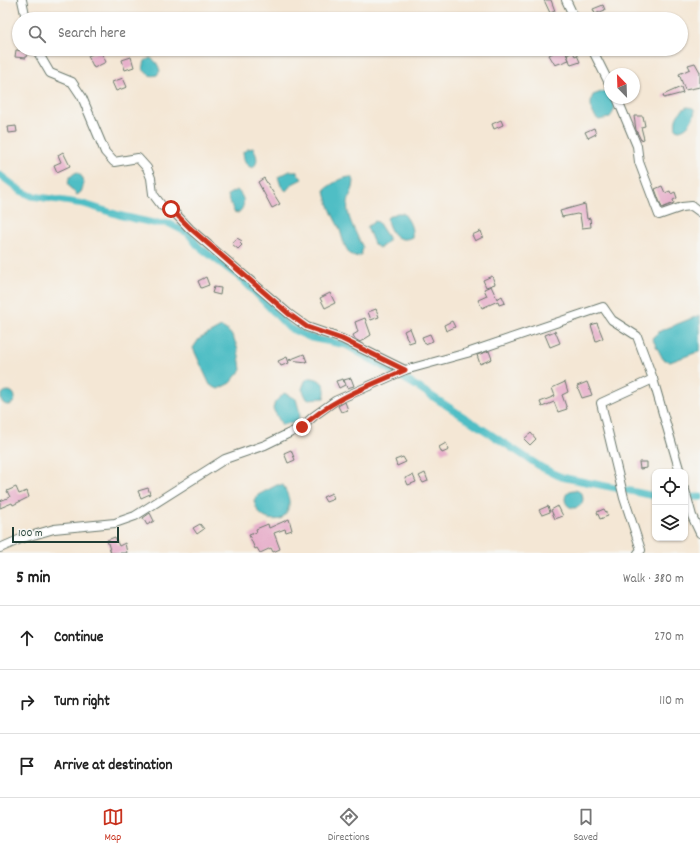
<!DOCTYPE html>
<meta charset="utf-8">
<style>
:root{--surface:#fff;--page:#f6f6f6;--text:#222;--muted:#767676;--line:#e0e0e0;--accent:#c8321e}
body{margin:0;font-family:Dekko,sans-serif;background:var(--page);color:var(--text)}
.controls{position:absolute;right:12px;bottom:12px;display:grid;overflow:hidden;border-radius:8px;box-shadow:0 1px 3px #0004}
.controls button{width:36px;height:36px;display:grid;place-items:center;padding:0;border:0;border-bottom:1px solid var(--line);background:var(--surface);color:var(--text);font:20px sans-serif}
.compass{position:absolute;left:604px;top:68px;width:36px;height:36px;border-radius:50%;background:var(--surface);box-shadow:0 1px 3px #0004;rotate:337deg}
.scale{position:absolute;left:12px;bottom:10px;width:107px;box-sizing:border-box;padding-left:4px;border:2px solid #1f3d34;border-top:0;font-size:11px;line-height:14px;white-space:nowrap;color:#1f3d34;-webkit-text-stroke:3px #f6f6f2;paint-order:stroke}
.stop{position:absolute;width:12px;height:12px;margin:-9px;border:3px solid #c8321e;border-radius:50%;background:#fff}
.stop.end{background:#c8321e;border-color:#fff;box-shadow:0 1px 4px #0008}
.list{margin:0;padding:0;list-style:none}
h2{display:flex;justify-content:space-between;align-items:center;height:52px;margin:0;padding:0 16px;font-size:17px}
h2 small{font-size:13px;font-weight:400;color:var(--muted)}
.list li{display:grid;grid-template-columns:26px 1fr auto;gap:12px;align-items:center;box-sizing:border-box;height:64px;padding:0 16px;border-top:1px solid var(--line)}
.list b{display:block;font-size:15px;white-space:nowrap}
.list em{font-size:13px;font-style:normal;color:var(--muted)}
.icon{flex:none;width:22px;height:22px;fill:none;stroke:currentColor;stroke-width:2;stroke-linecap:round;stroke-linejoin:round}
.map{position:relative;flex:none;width:700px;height:553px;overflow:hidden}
.search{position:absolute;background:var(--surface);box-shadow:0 1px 3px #0004;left:12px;right:12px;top:12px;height:44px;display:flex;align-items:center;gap:10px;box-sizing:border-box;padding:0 14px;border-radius:22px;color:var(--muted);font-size:15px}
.sheet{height:244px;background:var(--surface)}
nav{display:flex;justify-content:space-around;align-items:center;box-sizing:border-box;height:56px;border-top:1px solid var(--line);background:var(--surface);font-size:11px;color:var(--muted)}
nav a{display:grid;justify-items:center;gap:2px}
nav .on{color:var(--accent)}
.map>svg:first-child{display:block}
.water{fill:#50bec5;stroke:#387e7c}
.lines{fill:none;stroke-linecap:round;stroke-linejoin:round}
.canal{stroke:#50bec5;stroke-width:7}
.building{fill:#e7b0cb}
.street-casing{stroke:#6a786c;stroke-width:10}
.street{stroke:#fff;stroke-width:8}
.route{stroke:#c8321e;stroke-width:5}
</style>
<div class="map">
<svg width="700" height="553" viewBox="0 0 700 553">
<rect width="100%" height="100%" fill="#f6f6f2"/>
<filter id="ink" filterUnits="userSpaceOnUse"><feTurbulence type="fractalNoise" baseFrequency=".025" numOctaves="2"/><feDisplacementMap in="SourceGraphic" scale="8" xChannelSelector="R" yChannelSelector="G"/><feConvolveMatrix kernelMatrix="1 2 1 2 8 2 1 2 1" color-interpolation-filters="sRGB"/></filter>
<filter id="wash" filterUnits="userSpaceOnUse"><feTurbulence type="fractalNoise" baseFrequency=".012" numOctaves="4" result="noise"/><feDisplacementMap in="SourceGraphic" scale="16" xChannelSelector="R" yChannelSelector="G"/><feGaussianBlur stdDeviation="0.9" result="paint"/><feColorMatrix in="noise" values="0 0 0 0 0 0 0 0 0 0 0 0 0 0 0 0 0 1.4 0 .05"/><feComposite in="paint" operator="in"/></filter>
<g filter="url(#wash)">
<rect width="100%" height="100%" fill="#f4e7d5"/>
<g class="water">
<path d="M150 58C156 61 158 64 160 71L157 75C150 77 147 74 143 69L145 61Z"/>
<path d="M604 91 608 92 610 98H612C616 107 615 111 609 118L599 120C591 115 589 103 593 95Z"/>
<path d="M687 107 693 108 695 110C694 119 688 129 679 130L676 129C674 119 678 112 687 107Z"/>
<path d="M253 148C257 156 259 161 253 168 244 165 244 161 243 152L248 149Z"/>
<polygon points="290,171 296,171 302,179 292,184 286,191 281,186 278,177"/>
<path d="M77 172C85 178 85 183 81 192L77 195C68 187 63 179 77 172Z"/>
<path d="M351 177 354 181C354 190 349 195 348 203 345 216 358 236 363 248L361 255 355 257C352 255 349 254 348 251 343 244 342 235 339 227 334 219 325 198 325 189 332 184 342 177 351 177Z"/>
<path d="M237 190C245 197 246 207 238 213L234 212 228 196 229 194Z"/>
<path d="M397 213H403C409 220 413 227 412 237 398 244 389 232 387 219L388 217Z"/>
<polygon points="375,221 378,222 389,239 383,246 379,248 374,244 367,227"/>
<polygon points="700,315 700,351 670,362 663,359 652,338 660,331"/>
<path d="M221 327C237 333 239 354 241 370L230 383 218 389 210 385 193 348 199 339Z"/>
<path d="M308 378C321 377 328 386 324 398L307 399 302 389 305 381Z"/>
<circle cx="8" cy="398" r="7"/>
<polygon points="284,393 296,399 300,413 298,421 282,425 273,409 275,402"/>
<path d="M277 485H283C290 499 293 507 281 519 266 522 257 515 254 500L258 495Z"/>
<circle cx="574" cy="499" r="9"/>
</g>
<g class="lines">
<g class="canal">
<polyline points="0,175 21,191 32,196 84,204 122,216 153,223 168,223 188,233 198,246 244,281 289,328 311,338 346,345 418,387 541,467 561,477 655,496"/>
<polyline points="690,497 700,497"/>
</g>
</g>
<g id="blocks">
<g class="building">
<polygon points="544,0 551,0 555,11 550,13"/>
<polygon points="603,5 605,10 595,14 593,9"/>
<polygon points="551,49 564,49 569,60 555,65 549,55 553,53"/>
<polygon points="16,50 27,51 26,58 15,57"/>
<polygon points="100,50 106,62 94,68 88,56"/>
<polygon points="573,52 575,56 577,55 580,62 571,65 567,55"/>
<polygon points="131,57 134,67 125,70 122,60"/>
<polygon points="695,63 700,72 700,87 685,90 679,74 690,69 688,65"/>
<polygon points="123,78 127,87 116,91 112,82"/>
<polygon points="681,87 683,93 664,98 663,95"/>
<polygon points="634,116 643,116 645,126 641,127 644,139 641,140 636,130"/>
<polygon points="501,120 503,125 494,129 492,124"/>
<polygon points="16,126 17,132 9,133 8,127"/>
<polygon points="594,128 596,134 588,138 585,132"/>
<polygon points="63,152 70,166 57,172 54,165 61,162 58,155"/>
<polygon points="264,178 280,204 272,208 258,182"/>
<polygon points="662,186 665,193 670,191 671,194 675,192 677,198 673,200 674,203 662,208 655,189"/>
<polygon points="585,204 587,219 590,218 591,227 582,228 580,215 577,214 562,217 560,211"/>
<polygon points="481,231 483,237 475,241 472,235"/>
<polygon points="237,238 242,241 240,243 242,245 238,249 232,244"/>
<polygon points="492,276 495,284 486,287 483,280"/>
<polygon points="206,277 209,285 201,288 198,281"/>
<polygon points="491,286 497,299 502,296 505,303 499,305 498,301 482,308 478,300 487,296 484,289"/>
<polygon points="214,287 221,288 220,295 212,293"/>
<polygon points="330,293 335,303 325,308 320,298"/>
<polygon points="376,309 379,317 371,320 368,312"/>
<polygon points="365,318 371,335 360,342 355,339 353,335 358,332 355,322"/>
<polygon points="452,321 455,327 446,331 444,325"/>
<polygon points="597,323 603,338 596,341 591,325"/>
<polygon points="410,328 415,341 409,343 404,331"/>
<polygon points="555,331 560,343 550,347 545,335"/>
<polygon points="430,334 433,341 425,344 422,337"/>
<polygon points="489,351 492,359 480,364 477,355"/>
<polygon points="304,354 307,362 289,360"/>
<polygon points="287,357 289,363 281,366 278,361"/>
<polygon points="351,378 354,386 347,388 344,380"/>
<polygon points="343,379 345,385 339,388 336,381"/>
<polygon points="565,382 568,392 562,395 567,409 558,412 554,402 542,407 540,402 555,396 552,388"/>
<polygon points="587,382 592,395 582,398 577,386"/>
<polygon points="345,402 348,410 341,412 338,406"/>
<polygon points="531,433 536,439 530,445 524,439"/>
<polygon points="446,443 449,450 442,453 439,447"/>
<polygon points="291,450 295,460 288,463 284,453"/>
<polygon points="403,457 406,462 397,466 395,460"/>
<polygon points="639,462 647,462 647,468 640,469"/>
<polygon points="425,473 428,481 423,483 419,476"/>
<polygon points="413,475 416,482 408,485 405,478"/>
<polygon points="16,487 19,494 27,491 29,497 13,505 12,503 0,508 0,501 10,497 7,491"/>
<polygon points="148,488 150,494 141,498 138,491"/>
<polygon points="332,493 334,499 326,502 323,497"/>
<polygon points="548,506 550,512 542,515 539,510"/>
<polygon points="558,506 563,516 555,519 551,510"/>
<polygon points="604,509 608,516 600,519 597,512"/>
<polygon points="150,513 154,521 147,525 143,518"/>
<polygon points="289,519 292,530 286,532 285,529 274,533 280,549 273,552 271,548 260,553 257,548 255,549 249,535 257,532 256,529 268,524 269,528"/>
<polygon points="200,524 204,529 197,534 193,528"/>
<polygon points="115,537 119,546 125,543 127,553 111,553 107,540"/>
</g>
</g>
</g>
<g filter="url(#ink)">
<use href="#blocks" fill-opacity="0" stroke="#6a786c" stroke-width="1"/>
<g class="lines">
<g class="street-casing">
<g id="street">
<polyline points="22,0 26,19"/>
<polyline points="566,0 575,19"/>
<polyline points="36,49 50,73 72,82 82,97 105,152 114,162 138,158 147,168 151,178 153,194 162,206 171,209 190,229 289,314 307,327 342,339 405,370"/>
<polyline points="592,49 610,85"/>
<polyline points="617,98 637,146 639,162 659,215 682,207 692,206 700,212"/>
<polyline points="685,490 692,516 700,533"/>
<polyline points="0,548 23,538 54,529 115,523 135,516 225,459 265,445 302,427 314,416 335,401 405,370 467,353 603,307 612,320 637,336 653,379 680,472"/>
<polyline points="638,553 641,550 624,498 601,403 653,379"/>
</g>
</g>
<use href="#street" class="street"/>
</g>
</g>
<g class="lines" filter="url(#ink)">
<path class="route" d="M171 209 190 228 289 314 307 327 342 339 405 370C369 386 331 399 302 427"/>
</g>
</svg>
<div class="controls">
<button><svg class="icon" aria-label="locate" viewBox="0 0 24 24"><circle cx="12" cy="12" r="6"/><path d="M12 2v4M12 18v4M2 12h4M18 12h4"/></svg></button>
<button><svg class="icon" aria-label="layers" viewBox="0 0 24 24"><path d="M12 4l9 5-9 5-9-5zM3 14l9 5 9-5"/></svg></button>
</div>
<svg class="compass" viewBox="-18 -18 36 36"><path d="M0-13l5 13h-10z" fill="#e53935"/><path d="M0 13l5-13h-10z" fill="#767676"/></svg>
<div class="scale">100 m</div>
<div class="stop" style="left:171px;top:209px"></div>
<div class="stop end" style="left:302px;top:427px"></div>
<div class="search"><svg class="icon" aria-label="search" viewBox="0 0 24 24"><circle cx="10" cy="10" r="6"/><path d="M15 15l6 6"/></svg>Search here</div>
</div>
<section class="sheet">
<h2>5 min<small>Walk · 380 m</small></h2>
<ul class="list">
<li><svg class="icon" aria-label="ahead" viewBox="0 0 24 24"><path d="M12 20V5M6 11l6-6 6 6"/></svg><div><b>Continue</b></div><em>270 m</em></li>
<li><svg class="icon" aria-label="right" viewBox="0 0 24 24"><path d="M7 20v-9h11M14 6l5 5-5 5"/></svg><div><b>Turn right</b></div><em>110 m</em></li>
<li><svg class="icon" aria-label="arrive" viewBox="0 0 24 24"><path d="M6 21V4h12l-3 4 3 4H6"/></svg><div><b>Arrive at destination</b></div></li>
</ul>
</section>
<nav>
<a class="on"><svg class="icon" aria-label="map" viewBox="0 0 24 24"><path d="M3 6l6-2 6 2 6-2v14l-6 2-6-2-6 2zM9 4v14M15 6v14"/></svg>Map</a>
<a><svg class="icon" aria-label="directions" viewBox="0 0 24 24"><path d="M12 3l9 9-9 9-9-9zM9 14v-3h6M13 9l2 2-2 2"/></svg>Directions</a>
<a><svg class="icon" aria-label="saved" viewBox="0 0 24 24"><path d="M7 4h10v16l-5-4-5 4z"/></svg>Saved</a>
</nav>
